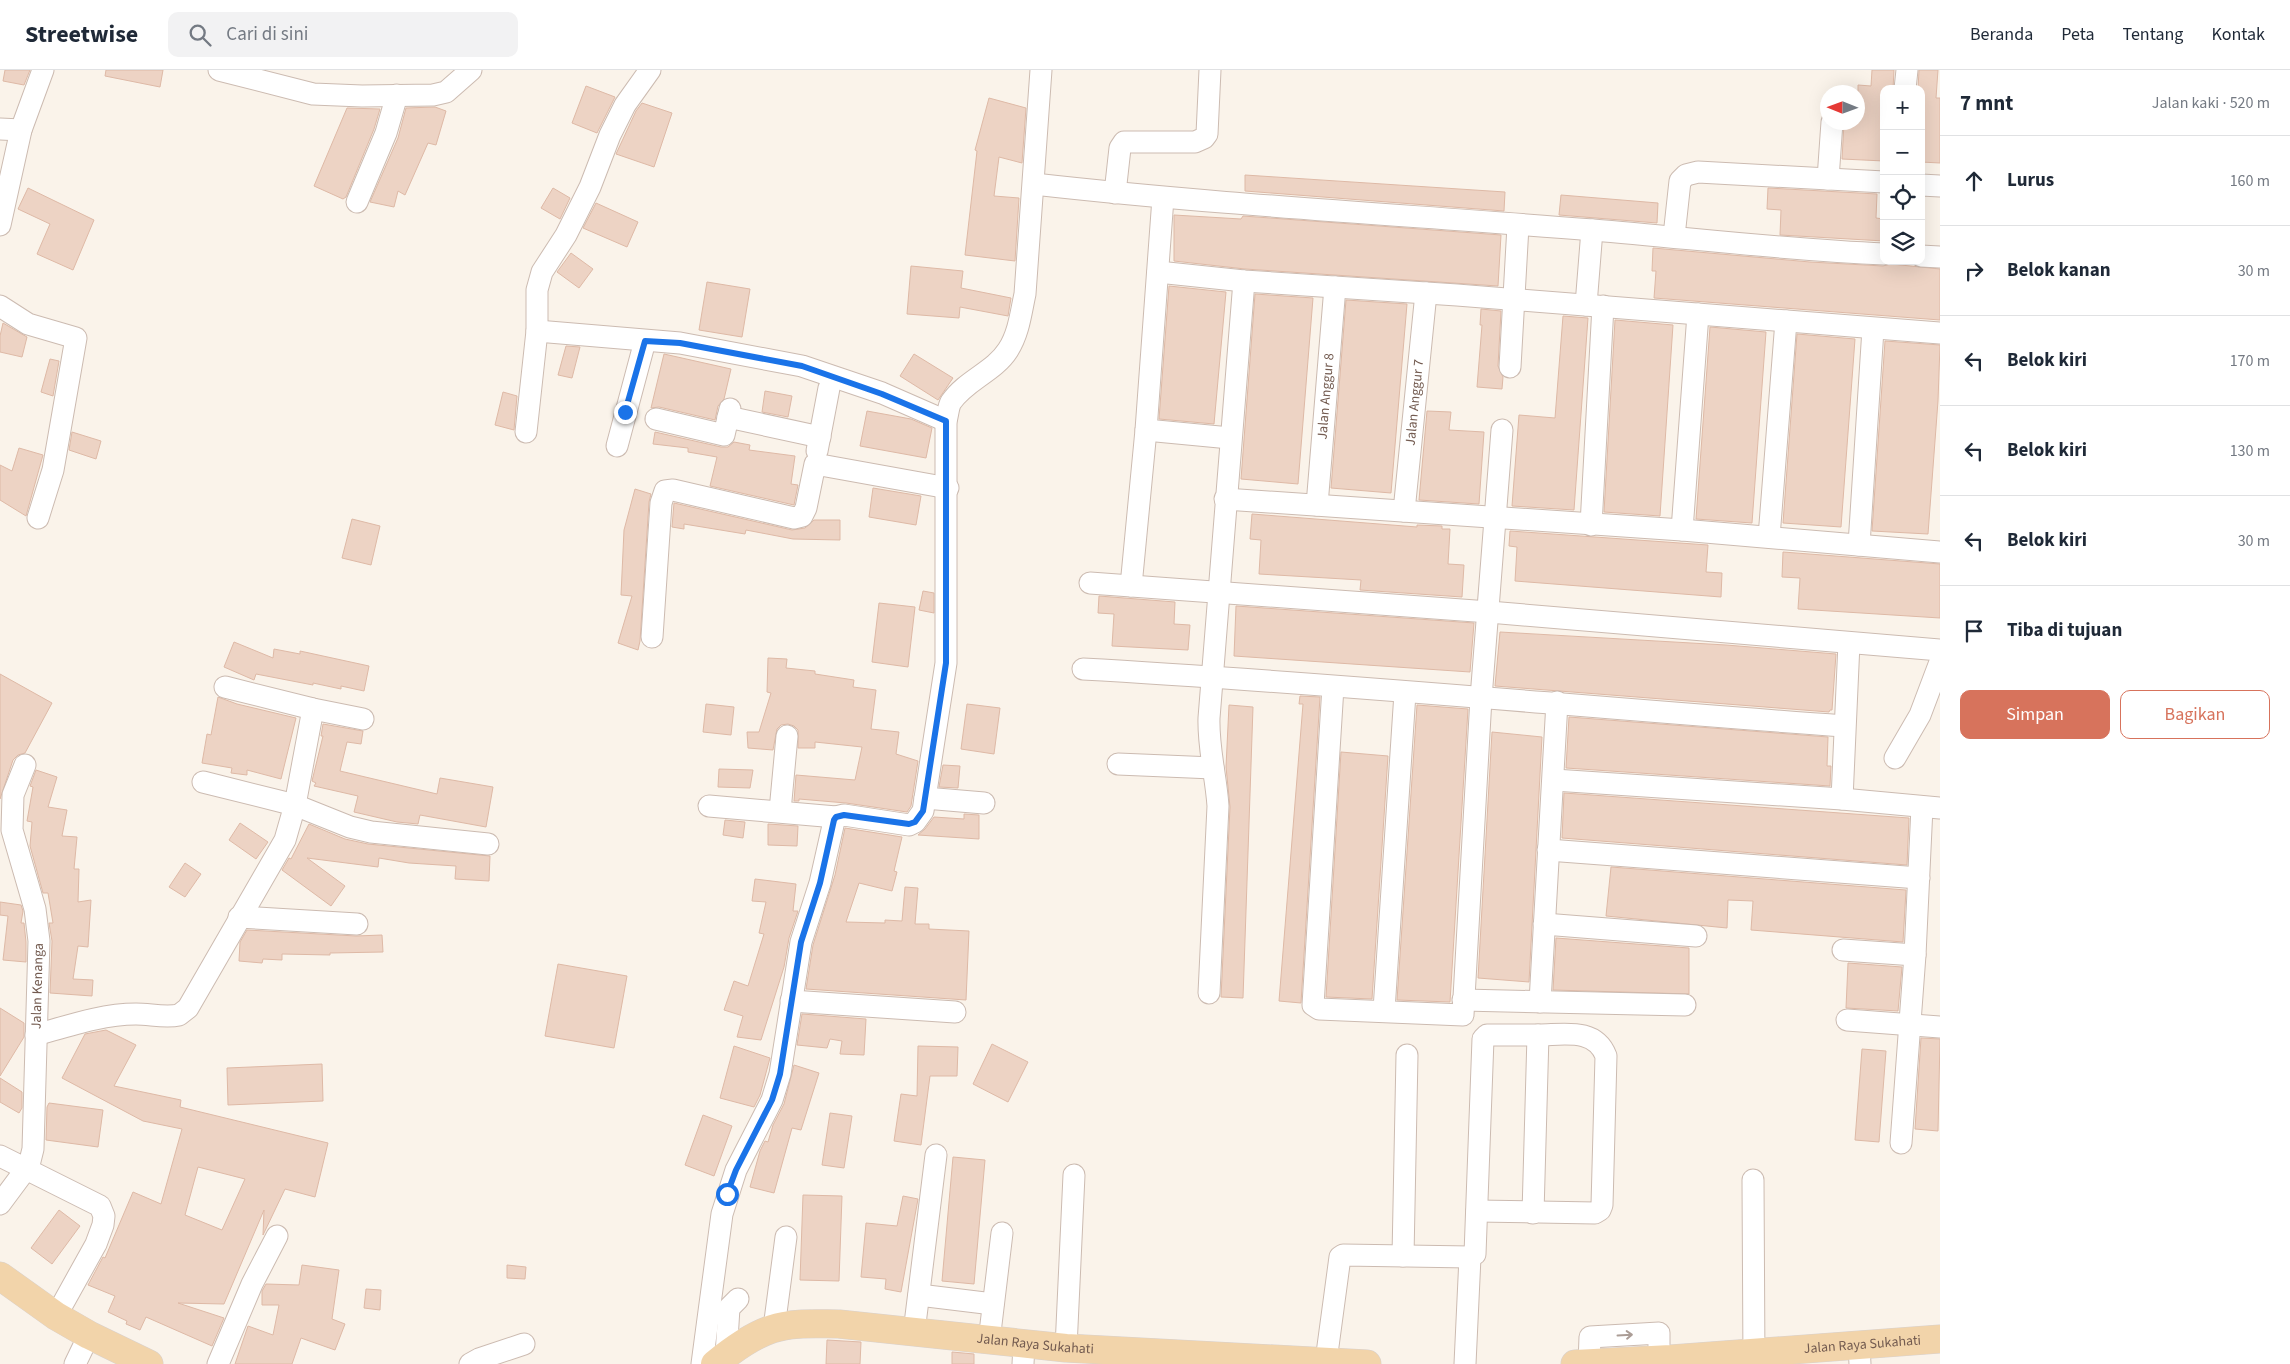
<!DOCTYPE html>
<html lang="id">
<meta charset="utf-8">
<style>
:root{--surface:#fff;--page:#f2f2f3;--text:#1f2937;--muted:#747a83;--line:#e0e1e3;--accent:#d7735c}
body{margin:0;font-family:"Source Sans 3",sans-serif;background:var(--page);color:var(--text)}
.controls{position:absolute;right:15px;top:15px;display:grid;overflow:hidden;border-radius:10px;box-shadow:0 5px 20px #0002}
.controls button{width:45px;height:45px;display:grid;place-items:center;padding:0;border:0;border-bottom:1px solid var(--line);background:var(--surface);color:var(--text);font:25px sans-serif}
.compass{position:absolute;left:1820px;top:15px;width:45px;height:45px;border-radius:50%;background:var(--surface);box-shadow:0 5px 20px #0002;rotate:271deg}
.stop{position:absolute;width:15px;height:15px;margin:-11px;border:4px solid #1a73e8;border-radius:50%;background:#fff}
.stop.end{background:#1a73e8;border-color:#fff;box-shadow:0 1px 5px #0008}
.list{margin:0;padding:0;list-style:none}
h2{display:flex;justify-content:space-between;align-items:center;height:65px;margin:0;padding:0 20px;font-size:21px}
h2 small{font-size:16px;font-weight:400;color:var(--muted)}
.list li{display:grid;grid-template-columns:32px 1fr auto;gap:15px;align-items:center;box-sizing:border-box;height:90px;padding:0 20px;border-top:1px solid var(--line)}
.list b{display:block;font-size:19px;white-space:nowrap}
.list em{font-size:16px;font-style:normal;color:var(--muted)}
.actions{display:flex;gap:10px;padding:15px 20px}
.actions a{flex:1;padding:11px 0;border:1px solid var(--accent);border-radius:10px;text-align:center;font-size:18px;color:var(--accent)}
.actions .main{background:var(--accent);color:#fff}
.icon{flex:none;width:28px;height:28px;fill:none;stroke:currentColor;stroke-width:2;stroke-linecap:round;stroke-linejoin:round}
.map{position:relative;flex:none;width:1940px;height:1294px;overflow:hidden}
header{display:flex;align-items:center;gap:30px;box-sizing:border-box;height:70px;padding:0 25px;background:var(--surface);border-bottom:1px solid var(--line)}
header strong{font-size:24px}
nav{display:flex;gap:28px;margin-inline-start:auto;font-size:18px}
.search{width:350px;height:45px;background:var(--page);display:flex;align-items:center;gap:12px;box-sizing:border-box;padding:0 18px;border-radius:10px;color:var(--muted);font-size:19px}
main{display:flex}
aside{flex:1;background:var(--surface)}
.map>svg:first-child{display:block}
.building{fill:#edd3c4;stroke:#deb9a6;fill-rule:evenodd}
.lines{fill:none;stroke-linecap:round;stroke-linejoin:round}
.minor-casing{stroke:#ccbbb1;stroke-width:23}
.major-casing{stroke:#d8d1ce;stroke-width:29}
.minor{stroke:#fff;stroke-width:21}
.major{stroke:#f2d4aa;stroke-width:28}
.oneway{stroke:#ab9d96}
.route{stroke:#1a73e8;stroke-width:6}
.labels{text-anchor:middle;dominant-baseline:central;stroke-width:4.5;stroke-linejoin:round;paint-order:stroke}
.street-label{font-size:14px;fill:#735b50;stroke:#fdf8f0}
</style>
<header>
<strong>Streetwise</strong>
<div class="search"><svg class="icon" aria-label="search" viewBox="0 0 24 24"><circle cx="10" cy="10" r="6"/><path d="M15 15l6 6"/></svg>Cari di sini</div>
<nav><a>Beranda</a><a>Peta</a><a>Tentang</a><a>Kontak</a></nav>
</header>
<main>
<div class="map">
<svg width="1940" height="1294" viewBox="0 0 1940 1294">
<rect width="100%" height="100%" fill="#faf3ea"/>
<g class="building">
<polygon points="5,0 30,0 24,15 3,11"/>
<polygon points="106,0 163,0 160,17 105,6"/>
<polygon points="1872,0 1894,0 1893,19 1884,19 1884,91 1842,89 1844,53 1858,53 1858,15 1871,16"/>
<polygon points="1919,0 1938,0 1936,28 1940,28 1940,93 1921,92 1921,19 1918,19"/>
<polygon points="586,16 615,27 597,63 572,53"/>
<polygon points="989,28 1026,38 1022,93 999,87 994,126 1019,128 1015,191 965,185 977,81 975,80"/>
<polygon points="642,33 672,43 654,97 616,84 636,41"/>
<polygon points="435,37 446,41 436,75 428,73 405,125 398,121 394,137 370,132 398,68 406,38"/>
<polygon points="347,38 380,39 374,59 346,127 343,129 314,116"/>
<polygon points="1245,105 1505,122 1504,141 1245,121"/>
<polygon points="28,118 94,150 73,200 37,184 50,154 18,139"/>
<polygon points="553,118 570,128 560,149 541,138"/>
<polygon points="1768,118 1877,124 1876,148 1884,149 1884,171 1780,165 1781,140 1767,139"/>
<polygon points="1561,125 1658,133 1657,153 1559,145"/>
<polygon points="596,133 638,152 627,177 583,158"/>
<polygon points="1174,145 1241,149 1243,146 1501,165 1498,216 1245,199 1174,191"/>
<polygon points="1653,178 1810,192 1883,196 1891,194 1940,199 1940,250 1654,228 1656,201 1652,201"/>
<polygon points="571,183 593,199 579,218 557,202"/>
<polygon points="911,196 963,201 961,218 1011,228 1008,246 960,237 959,248 907,244"/>
<polygon points="707,212 750,219 742,267 699,260"/>
<polygon points="1169,216 1226,222 1214,354 1159,349"/>
<polygon points="1255,224 1313,228 1298,414 1241,409"/>
<polygon points="1346,230 1407,234 1391,423 1331,418"/>
<polygon points="1481,239 1501,241 1498,296 1503,307 1502,319 1477,317 1482,255 1480,255"/>
<polygon points="1563,246 1588,248 1574,440 1512,436 1519,345 1555,348"/>
<polygon points="1615,250 1673,255 1660,446 1604,442"/>
<polygon points="3,253 27,267 22,287 0,282 0,266"/>
<polygon points="1710,257 1766,262 1752,453 1696,449"/>
<polygon points="1797,264 1855,269 1841,457 1783,453"/>
<polygon points="1885,271 1940,275 1938,331 1928,464 1872,461"/>
<polygon points="566,276 580,277 572,308 558,305"/>
<polygon points="664,284 731,299 724,329 718,336 715,350 659,337 651,338"/>
<polygon points="914,284 953,308 938,330 900,306"/>
<polygon points="50,289 59,291 53,326 41,322"/>
<polygon points="765,321 792,326 788,347 762,342"/>
<polygon points="503,322 517,326 514,360 495,355"/>
<polygon points="867,341 911,349 932,358 926,388 860,376"/>
<polygon points="1427,341 1451,342 1449,360 1484,362 1479,434 1419,430"/>
<polygon points="72,362 101,371 96,389 69,380"/>
<polygon points="655,362 721,377 728,377 734,372 750,375 749,380 795,386 791,414 798,415 794,435 710,416 717,387 688,382 688,378 653,374"/>
<polygon points="19,378 43,385 26,446 0,430 0,395 12,401"/>
<polygon points="873,418 921,426 916,455 869,447"/>
<polygon points="635,419 651,424 649,432 640,571 638,580 618,573 632,526 621,525 624,460"/>
<polygon points="674,433 792,460 805,458 814,450 840,450 840,470 793,469 746,460 745,464 684,454 684,459 672,457"/>
<polygon points="1252,444 1417,457 1417,455 1442,456 1442,459 1450,459 1448,494 1464,495 1462,527 1360,520 1361,510 1259,504 1261,470 1250,469"/>
<polygon points="352,449 380,456 371,495 342,488"/>
<polygon points="1510,461 1708,475 1706,502 1722,503 1721,527 1515,511 1517,477 1509,476"/>
<polygon points="1783,482 1940,494 1940,548 1798,539 1800,508 1782,507"/>
<polygon points="923,521 934,523 934,543 919,540"/>
<polygon points="1099,526 1175,532 1174,554 1190,555 1188,580 1112,576 1114,544 1098,543"/>
<polygon points="879,533 915,537 908,597 872,592"/>
<polygon points="1236,536 1474,553 1470,602 1234,586"/>
<polygon points="1500,562 1726,575 1836,584 1832,640 1830,640 1829,642 1495,616"/>
<polygon points="234,572 273,588 274,579 300,584 300,581 369,596 364,621 341,616 341,619 313,613 313,615 256,604 254,610 224,597"/>
<polygon points="768,588 787,589 786,598 815,601 815,604 854,610 853,617 876,620 871,659 899,662 896,684 918,691 911,736 907,742 846,733 799,729 799,731 794,731 796,705 855,710 862,677 815,672 815,678 798,678 798,660 794,656 788,654 781,655 777,659 773,680 748,678 747,662 759,662 771,623 767,622"/>
<polygon points="0,604 52,633 25,683 18,685 13,690 0,729"/>
<polygon points="1300,626 1320,627 1301,933 1279,931 1303,634 1299,634"/>
<polygon points="218,627 237,634 296,648 281,709 247,700 247,705 231,703 232,698 202,693 207,664 211,665"/>
<polygon points="706,634 734,637 731,665 703,662"/>
<polygon points="967,634 1000,638 994,684 961,679"/>
<polygon points="1229,635 1253,637 1243,928 1221,927 1230,737 1226,697"/>
<polygon points="1417,635 1468,639 1450,932 1397,930"/>
<polygon points="1569,647 1828,667 1827,696 1831,696 1830,716 1566,698"/>
<polygon points="323,654 363,661 361,674 347,672 340,701 437,724 440,708 493,717 486,757 420,745 418,754 397,752 354,742 358,726 314,716 316,713 312,711 323,666 321,666"/>
<polygon points="1492,662 1542,667 1529,912 1478,908"/>
<polygon points="1341,682 1388,686 1372,929 1326,927"/>
<polygon points="943,695 960,696 958,718 939,717"/>
<polygon points="719,699 753,700 750,718 718,717"/>
<polygon points="36,700 57,707 48,737 67,740 62,766 77,767 74,799 79,799 78,832 91,830 88,877 78,876 73,909 93,910 92,926 50,923 52,871 49,853 53,853 48,823 43,823 30,776 32,752 27,751 33,717 30,716"/>
<polygon points="1564,723 1909,748 1907,795 1562,768"/>
<polygon points="964,744 979,745 979,769 918,765 925,759 934,747 964,749"/>
<polygon points="725,750 745,752 743,768 723,765"/>
<polygon points="240,753 268,772 256,789 229,770"/>
<polygon points="309,754 345,769 368,774 490,786 489,811 455,809 456,796 409,793 379,788 378,797 307,788 345,816 331,836 282,800 289,788 291,789"/>
<polygon points="768,754 798,756 797,776 768,775"/>
<polygon points="845,758 902,767 894,801 897,802 892,821 859,813 846,852 885,853 885,850 902,851 905,817 918,818 915,854 929,854 929,859 969,861 966,930 806,919 813,875 835,805"/>
<polygon points="185,793 201,804 185,827 169,817"/>
<polygon points="1611,797 1906,820 1903,872 1751,860 1753,831 1728,830 1727,858 1606,846"/>
<polygon points="755,809 796,814 793,841 798,841 789,868 784,897 761,970 737,967 743,946 724,940 734,911 748,916 764,864 759,863 766,832 752,831"/>
<polygon points="0,832 21,835 23,841 21,853 24,853 26,872 26,892 3,890 8,846 0,845"/>
<polygon points="247,860 356,866 382,865 383,882 330,883 330,885 282,884 282,890 263,889 262,893 239,891 240,872"/>
<polygon points="1556,868 1689,878 1689,924 1553,920"/>
<polygon points="1848,893 1902,897 1898,941 1846,938"/>
<polygon points="558,894 627,906 614,978 545,966"/>
<polygon points="0,938 24,953 24,967 0,1006"/>
<polygon points="802,944 866,949 864,985 840,984 842,971 830,969 827,978 797,975"/>
<path d="M106 960 136 975 114 1016 181 1030 180 1037 328 1073 315 1127 285 1119 263 1165 264 1140 224 1234 178 1233 224 1248 212 1276 146 1247 140 1260 126 1254 127 1251 108 1242 115 1226 88 1215 103 1187 105 1188 133 1122 161 1134 182 1059 143 1051 62 1008 85 964ZM198 1097 245 1109 222 1160 185 1145Z"/>
<polygon points="1921,968 1940,969 1938,1061 1915,1059"/>
<polygon points="992,974 1028,992 1008,1032 973,1014"/>
<polygon points="734,976 770,988 760,1025 754,1037 720,1028"/>
<polygon points="918,976 958,977 957,1006 930,1006 921,1075 894,1071 901,1024 917,1026"/>
<polygon points="1862,979 1886,981 1879,1072 1855,1070"/>
<polygon points="322,994 323,1031 228,1035 227,998"/>
<polygon points="794,995 819,1003 801,1060 792,1058 774,1123 750,1117 760,1081 765,1071 768,1072 773,1055 784,1034"/>
<polygon points="0,1008 22,1022 22,1038 19,1043 0,1032"/>
<polygon points="49,1033 103,1040 98,1077 46,1070 47,1037"/>
<polygon points="830,1043 852,1046 844,1098 822,1095"/>
<polygon points="703,1045 732,1056 714,1106 685,1095"/>
<polygon points="953,1087 985,1090 974,1214 942,1211"/>
<polygon points="803,1125 842,1126 839,1211 800,1210"/>
<polygon points="903,1126 918,1129 901,1222 885,1219 886,1209 861,1207 866,1153 897,1156"/>
<polygon points="59,1140 80,1156 52,1194 31,1178"/>
<polygon points="302,1195 339,1200 332,1249 345,1254 335,1280 301,1268 292,1294 235,1294 248,1256 273,1265 279,1235 262,1235 262,1221 266,1214 299,1215"/>
<polygon points="507,1195 526,1197 525,1209 507,1208"/>
<polygon points="366,1219 381,1220 380,1240 364,1238"/>
<polygon points="827,1270 861,1272 860,1294 826,1294"/>
<polygon points="952,1282 974,1284 974,1294 952,1294"/>
</g>
<g class="lines">
<g class="minor-casing">
<g id="minor">
<polyline points="219,0 313,24 362,26 433,25 446,22 471,0"/>
<polyline points="1905,19 1907,0"/>
<polyline points="0,59 21,60"/>
<polyline points="1828,109 1832,52"/>
<path d="M1034 114C1220 135 1407 145 1593 160 1690 168 1787 180 1884 184"/>
<polyline points="1921,115 1940,116"/>
<polyline points="1115,123 1120,78 1124,72 1195,72 1204,68 1207,64 1210,0"/>
<polyline points="357,132 386,63 397,25"/>
<polyline points="0,155 21,60 43,0"/>
<polyline points="1674,166 1680,111 1686,105 1698,102 1884,112"/>
<polyline points="1921,186 1940,187"/>
<polyline points="1158,202 1244,211 1457,225 1940,263"/>
<polyline points="1586,235 1592,160"/>
<polyline points="0,236 28,254 76,268 53,400 38,448"/>
<polyline points="537,261 680,273 802,296 882,323 946,351"/>
<polyline points="1510,297 1518,156"/>
<polyline points="728,347 820,367"/>
<polyline points="656,349 724,365 730,339"/>
<polyline points="1146,360 1230,368"/>
<polyline points="526,362 537,261 537,220 542,202 566,165 590,117 610,65 625,35 650,0"/>
<polyline points="617,376 645,271"/>
<polyline points="817,381 829,318"/>
<polyline points="1225,429 1682,460 1940,482"/>
<path id="s1" d="M1317 435 1335 217"/>
<path id="s2" d="M1404 441 1426 223"/>
<polyline points="1591,455 1603,236"/>
<polyline points="1682,460 1698,244"/>
<polyline points="1769,467 1786,251"/>
<polyline points="1859,475 1873,259"/>
<polyline points="1090,513 1489,542 1940,580"/>
<polyline points="1131,516 1146,360 1163,128"/>
<polyline points="652,567 661,433 665,421 673,420 794,448 802,446 806,438 815,394 948,418"/>
<path d="M1083 599C1337 613 1590 638 1844 656"/>
<polyline points="225,617 313,639 363,649"/>
<polyline points="1333,617 1313,935 1319,939 1463,945 1481,628 1502,360"/>
<polyline points="1895,688 1920,645 1940,592"/>
<polyline points="1118,694 1213,698"/>
<polyline points="1554,710 1842,729 1940,738"/>
<polyline points="203,712 295,735 350,757 371,762 488,774"/>
<polyline points="925,728 984,733"/>
<polyline points="1842,729 1849,573"/>
<polyline points="709,736 836,747"/>
<polyline points="780,741 787,666"/>
<polyline points="1548,780 1919,808"/>
<polyline points="239,847 357,854"/>
<polyline points="1544,854 1696,866"/>
<polyline points="1843,880 1915,885"/>
<path d="M1209 923 1218 736C1216 706 1208 678 1209 648L1244 211"/>
<polyline points="1463,930 1685,935"/>
<polyline points="791,931 955,942"/>
<polyline points="1540,932 1557,632"/>
<polyline points="1384,940 1405,623"/>
<polyline points="1847,950 1940,957"/>
<path d="M36 965C68 956 102 944 136 944 150 944 165 948 179 945L188 938 285 770 295 735 313 639"/>
<polyline points="1901,1073 1915,885 1922,737"/>
<polyline points="0,1086 100,1136 104,1146 103,1155 96,1174 56,1246"/>
<polyline points="1753,1110 1754,1294"/>
<path id="s3" d="M0 1134 29 1095 33 1079 39 871 35 839 12 760 13 725 25 695"/>
<path d="M1477 1141 1595 1143 1600 1140 1602 1135 1606 986C1595 957 1563 965 1538 965"/>
<polyline points="1403,1186 1407,985"/>
<polyline points="919,1225 993,1234"/>
<polyline points="774,1258 786,1167"/>
<polyline points="914,1262 936,1085"/>
<polyline points="989,1271 1002,1163"/>
<polyline points="1859,1276 1860,1294"/>
<polyline points="1066,1278 1074,1105"/>
<polyline points="726,1285 729,1238 738,1229"/>
<polyline points="1326,1291 1340,1187 1343,1185 1470,1187 1475,1184 1483,969 1487,965 1538,965 1533,1143"/>
<polyline points="75,1294 89,1265"/>
<polyline points="218,1294 252,1214 277,1166"/>
<polyline points="470,1294 479,1289 524,1274"/>
<path d="M702 1294 722 1144 736 1100 772 1030 780 1004 801 872 820 813 834 751 836 747 844 745 909 755 915 752 923 741 946 593V351C948 345 948 337 951 332 966 310 994 302 1008 280 1019 263 1021 242 1025 224L1041 0"/>
<polyline points="1023,1294 1024,1275"/>
<polyline points="1465,1294 1470,1187"/>
<polyline points="1589,1294 1590,1267 1659,1263 1659,1290"/>
</g>
</g>
<g class="major-casing">
<g id="major">
<polyline points="0,1206 56,1246 89,1265 149,1294"/>
<path id="s4" d="M715 1294C732 1280 751 1266 772 1259 792 1252 818 1254 839 1254L1066 1278 1367 1294"/>
<path id="s5" d="M1575 1294 1671 1289 1940 1269"/>
</g>
</g>
<use href="#minor" class="minor"/>
<use href="#major" class="major"/>
</g>
<defs><path id="oneway-shaft" d="M-6 0H5M1.5-3L5.5 0L1.5 3" fill="none" stroke-width="1.6" stroke-linecap="round" stroke-linejoin="round" transform="scale(1.25)"/></defs>
<use class="oneway" href="#oneway-shaft" transform="translate(1625 1265) rotate(-3)"/>
<g class="lines">
<polyline class="route" points="625,342 645,271 680,273 802,296 882,324 946,351 946,593 923,741 915,752 909,754 844,745 836,747 834,750 820,813 801,872 780,1004 772,1030 736,1100 727,1124"/>
</g>
<g class="labels">
<g class="street-label">
<text stroke="none"><textPath href="#s1" startOffset="109">Jalan Anggur 8</textPath></text>
<text stroke="none"><textPath href="#s2" startOffset="109">Jalan Anggur 7</textPath></text>
<text stroke="none"><textPath href="#s3" startOffset="228">Jalan Kenanga</textPath></text>
<text stroke="none"><textPath href="#s4" startOffset="332">Jalan Raya Sukahati</textPath></text>
<text stroke="none"><textPath href="#s5" startOffset="288">Jalan Raya Sukahati</textPath></text>
</g>
</g>
</svg>
<div class="controls">
<button>+</button>
<button>−</button>
<button><svg class="icon" aria-label="locate" viewBox="0 0 24 24"><circle cx="12" cy="12" r="6"/><path d="M12 2v4M12 18v4M2 12h4M18 12h4"/></svg></button>
<button><svg class="icon" aria-label="layers" viewBox="0 0 24 24"><path d="M12 4l9 5-9 5-9-5zM3 14l9 5 9-5"/></svg></button>
</div>
<svg class="compass" viewBox="-18 -18 36 36"><path d="M0-13l5 13h-10z" fill="#e53935"/><path d="M0 13l5-13h-10z" fill="#747a83"/></svg>
<div class="stop" style="left:727px;top:1124px"></div>
<div class="stop end" style="left:625px;top:342px"></div>
</div>
<aside>
<h2>7 mnt<small>Jalan kaki · 520 m</small></h2>
<ul class="list">
<li><svg class="icon" aria-label="ahead" viewBox="0 0 24 24"><path d="M12 20V5M6 11l6-6 6 6"/></svg><div><b>Lurus</b></div><em>160 m</em></li>
<li><svg class="icon" aria-label="right" viewBox="0 0 24 24"><path d="M7 20v-9h11M14 6l5 5-5 5"/></svg><div><b>Belok kanan</b></div><em>30 m</em></li>
<li><svg class="icon" aria-label="left" viewBox="0 0 24 24"><path d="M17 20v-9H6M10 6l-5 5 5 5"/></svg><div><b>Belok kiri</b></div><em>170 m</em></li>
<li><svg class="icon" aria-label="left" viewBox="0 0 24 24"><path d="M17 20v-9H6M10 6l-5 5 5 5"/></svg><div><b>Belok kiri</b></div><em>130 m</em></li>
<li><svg class="icon" aria-label="left" viewBox="0 0 24 24"><path d="M17 20v-9H6M10 6l-5 5 5 5"/></svg><div><b>Belok kiri</b></div><em>30 m</em></li>
<li><svg class="icon" aria-label="arrive" viewBox="0 0 24 24"><path d="M6 21V4h12l-3 4 3 4H6"/></svg><div><b>Tiba di tujuan</b></div></li>
</ul>
<div class="actions"><a class="main">Simpan</a><a>Bagikan</a></div>
</aside>
</main>
